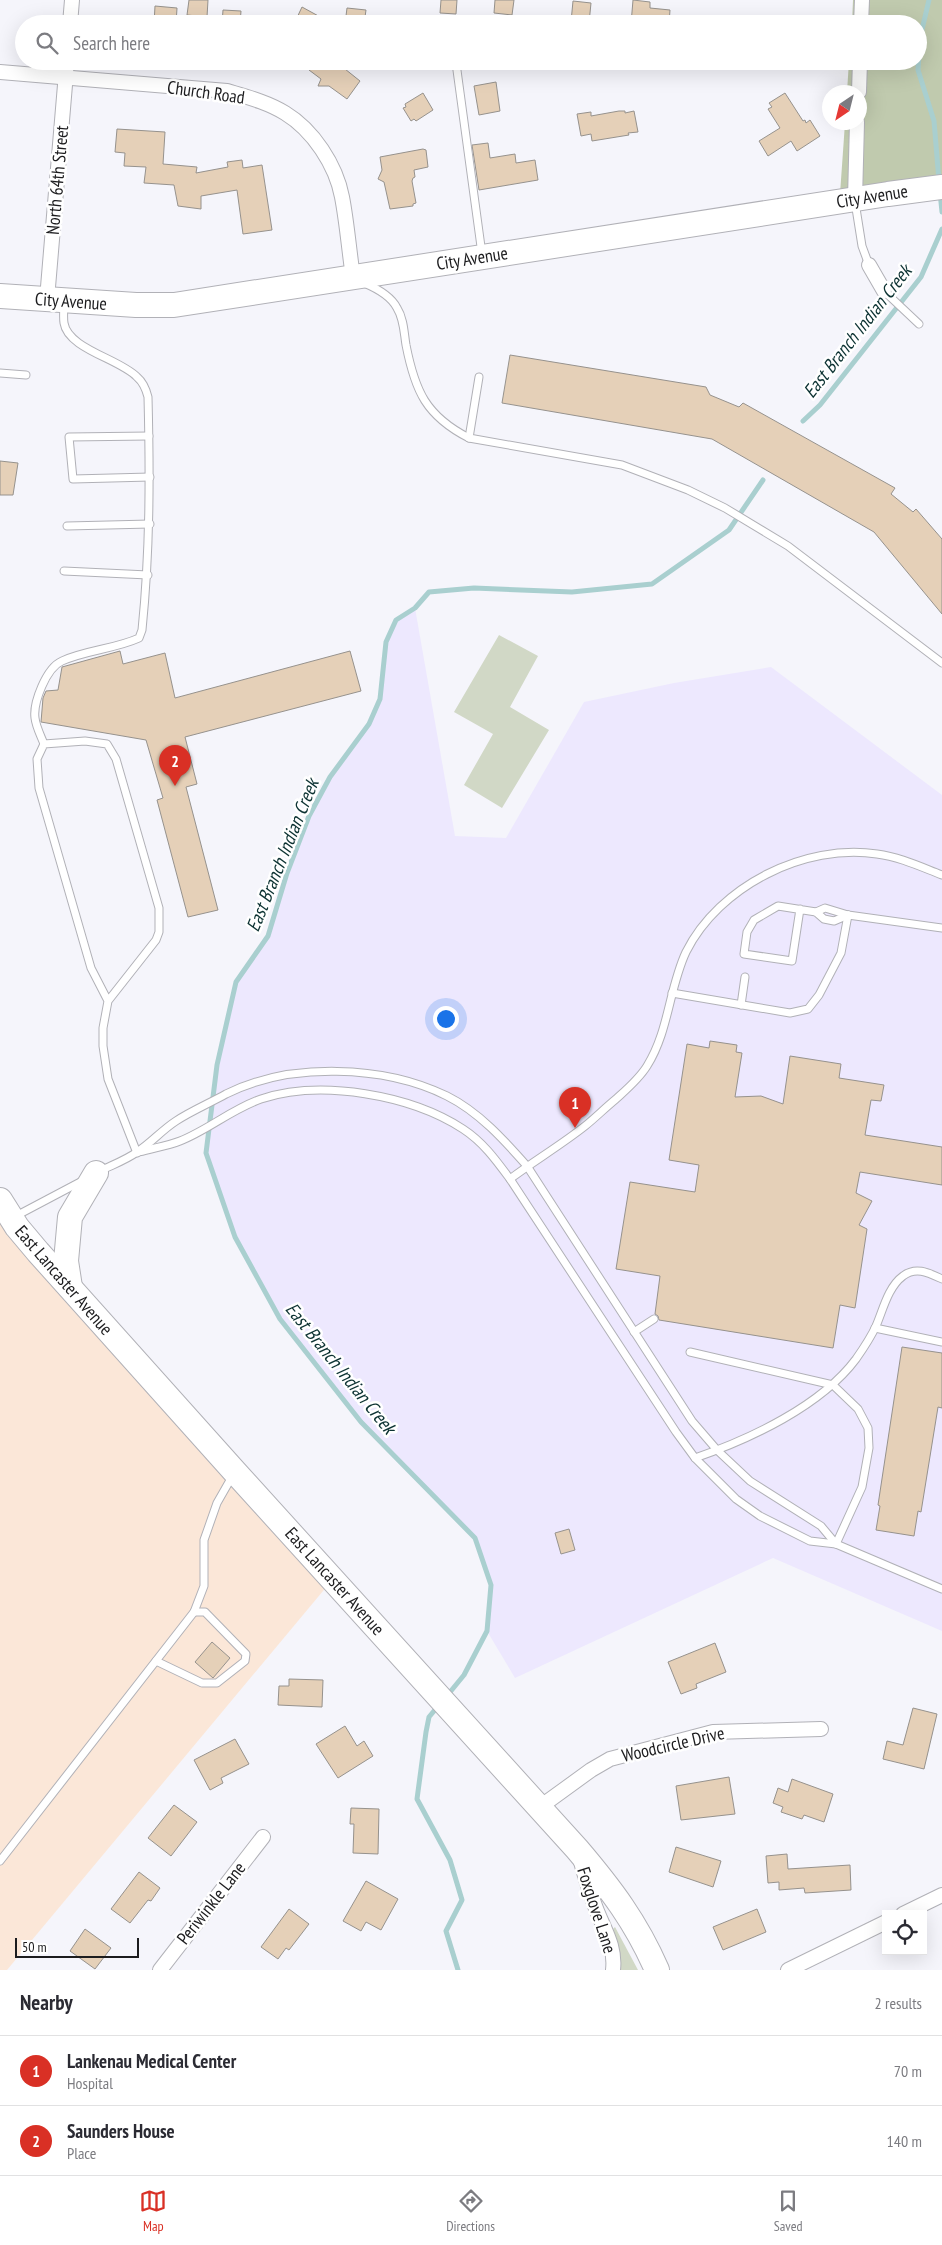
<!DOCTYPE html>
<style>
:root{--surface:#fff;--page:#f2f2f3;--text:#2b2b33;--muted:#7c7c81;--line:#e1e1e2;--accent:#d93025}
body{margin:0;font-family:"PT Sans Narrow",sans-serif;background:var(--page);color:var(--text)}
.controls{position:absolute;right:15px;bottom:15px;display:grid;overflow:hidden;border-radius:0px;box-shadow:0 5px 20px #0002}
.controls button{width:45px;height:45px;display:grid;place-items:center;padding:0;border:0;border-bottom:1px solid var(--line);background:var(--surface);color:var(--text);font:25px sans-serif}
.compass{position:absolute;left:822px;top:85px;width:45px;height:45px;border-radius:50%;background:var(--surface);box-shadow:0 5px 20px #0002;rotate:215deg}
.scale{position:absolute;left:15px;bottom:12px;width:124px;box-sizing:border-box;padding-left:5px;border:2px solid #1c1c1e;border-top:0;font-size:14px;line-height:18px;white-space:nowrap;color:#1c1c1e;-webkit-text-stroke:4px #fff;paint-order:stroke}
.you{position:absolute;left:445px;top:1018px;width:18px;height:18px;margin:-12px;border:4px solid #fff;border-radius:50%;background:#1a73e8;box-shadow:0 0 0 8px #1a73e833}
.badge{display:grid;place-items:center;width:32px;height:32px;border-radius:50%;background:var(--accent);color:#fff;font-size:16px;font-weight:700}
.pin{position:absolute;translate:-50% -41px;filter:drop-shadow(0 1px 2px #0008)}
.pin::after{content:'';position:absolute;top:26px;width:18px;height:15px;background:inherit;clip-path:polygon(0 0,100% 0,50% 100%)}
.list{margin:0;padding:0;list-style:none}
h2{display:flex;justify-content:space-between;align-items:center;height:65px;margin:0;padding:0 20px;font-size:21px}
h2 small{font-size:16px;font-weight:400;color:var(--muted)}
.list li{display:grid;grid-template-columns:32px 1fr auto;gap:15px;align-items:center;box-sizing:border-box;height:70px;padding:0 20px;border-top:1px solid var(--line)}
.list b{display:block;font-size:19px;white-space:nowrap}
.list p{margin:0;font-size:16px;white-space:nowrap;color:var(--muted)}
.list em{font-size:16px;font-style:normal;color:var(--muted)}
.icon{flex:none;width:28px;height:28px;fill:none;stroke:currentColor;stroke-width:2;stroke-linecap:round;stroke-linejoin:round}
.map{position:relative;flex:none;width:942px;height:1970px;overflow:hidden}
.search{position:absolute;background:var(--surface);box-shadow:0 5px 20px #0002;left:15px;right:15px;top:15px;height:55px;display:flex;align-items:center;gap:12px;box-sizing:border-box;padding:0 18px;border-radius:28px;color:var(--muted);font-size:19px}
.sheet{height:205px;background:var(--surface)}
nav{display:flex;justify-content:space-around;align-items:center;box-sizing:border-box;height:70px;border-top:1px solid var(--line);background:var(--surface);font-size:14px;color:var(--muted)}
nav a{display:grid;justify-items:center;gap:2px}
nav .on{color:var(--accent)}
.map>svg:first-child{display:block}
.education{fill:#fbe7d8}
.medical{fill:#ede8fe}
.green{fill:#d1d8c6}
.forest{fill:#c0caae}
.lines{fill:none;stroke-linecap:round;stroke-linejoin:round}
.stream{stroke:#a9cfcf;stroke-width:5}
.building{fill:#e5d0b8;stroke:#96928d}
.service-casing{stroke:#b1b1b7;stroke-width:9}
.minor-casing{stroke:#b1b1b7;stroke-width:16}
.trunk-casing{stroke:#b1b1b7;stroke-width:26}
.service{stroke:#fff;stroke-width:7}
.minor{stroke:#fff;stroke-width:14}
.trunk{stroke:#fff;stroke-width:24}
.labels{text-anchor:middle;dominant-baseline:central;stroke-width:5;stroke-linejoin:round;paint-order:stroke}
.street-label{font-size:18px;fill:#1c1c1e;stroke:#fff}
.water-label{font-size:19px;font-style:italic;fill:#0c3232;stroke:#fff}
</style>
<div class="map">
<svg width="942" height="1970" viewBox="0 0 942 1970">
<rect width="100%" height="100%" fill="#f5f5fb"/>
<polygon class="education" points="0,1201 333,1579 7,1970 0,1970"/>
<polygon class="medical" points="415,608 455,836 506,838 584,702 674,683 771,667 942,795 942,1631 773,1558 515,1678 487,1631 491,1585 475,1538 361,1422 280,1319 235,1237 206,1153 210,1103 217,1065 236,982 268,936 287,873 309,816 330,777 369,724 380,699 386,642 396,620"/>
<g class="green">
<polygon points="499,635 538,656 510,707 549,730 502,808 464,785 493,734 454,712"/>
<polygon points="615,1927 638,1970 621,1970 620,1953 613,1929"/>
</g>
<polygon class="forest" points="853,0 942,0 942,181 840,194 845,123 860,122 860,92 847,92 849,61 918,61 918,24 852,24"/>
<g class="lines">
<g class="stream">
<polyline points="929,0 920,38 918,70 934,121 939,181"/>
<polyline points="940,192 942,212"/>
<polyline points="803,421 820,405 921,277 942,229"/>
<polyline points="446,1697 464,1675 487,1631 491,1585 475,1538 361,1422 280,1319 235,1237 206,1153 217,1065 236,982 268,936 287,873 309,816 330,777 369,724 380,699 386,642 396,620 415,608 429,592 474,588 572,592 652,584 729,530 763,480"/>
<polyline points="439,1705 429,1717 426,1732 417,1799 450,1860 462,1900 446,1931 458,1970"/>
</g>
</g>
<g class="building">
<polygon points="189,0 208,0 207,17 187,15"/>
<polygon points="441,0 457,0 456,14 440,13"/>
<polygon points="495,0 514,0 512,15 494,13"/>
<polygon points="633,0 650,2 650,8 670,10 669,24 631,24"/>
<polygon points="573,1 591,3 589,23 571,22"/>
<polygon points="155,6 177,8 176,24 154,24"/>
<polygon points="302,7 333,24 294,24"/>
<polygon points="347,8 366,10 364,24 345,24"/>
<polygon points="223,10 241,11 240,24 222,24"/>
<polygon points="315,61 335,61 360,81 347,99 329,86 318,86 321,79 309,70"/>
<polygon points="496,82 500,111 479,115 474,86"/>
<polygon points="423,93 433,110 416,121 414,119 411,121 403,108 406,107 405,104"/>
<polygon points="785,93 803,121 805,120 806,123 810,120 820,136 797,151 791,141 768,156 759,141 780,128 768,109 772,107 769,103"/>
<polygon points="619,111 625,111 625,113 634,111 638,132 628,133 629,135 592,141 591,134 581,136 577,114 591,112 591,116"/>
<polygon points="117,129 165,132 163,164 197,167 196,173 228,167 227,162 242,160 243,168 262,165 272,230 243,234 237,190 201,196 201,209 178,206 174,185 144,183 146,167 124,166 125,153 115,152"/>
<polygon points="488,143 490,158 515,154 516,163 535,160 538,180 479,190 472,145"/>
<polygon points="423,149 426,150 428,167 414,170 415,177 413,178 412,181 416,203 413,204 413,206 390,209 384,182 378,179 382,170 380,157"/>
<polygon points="510,355 706,387 710,395 739,407 743,403 895,488 891,494 913,512 916,509 942,539 942,614 874,532 712,439 502,403"/>
<polygon points="0,461 18,463 13,495 0,495"/>
<polygon points="120,651 123,664 165,653 175,698 350,651 361,691 185,737 197,784 186,787 218,910 188,917 157,800 163,798 146,740 41,722 43,698 46,691 58,690 62,667"/>
<polygon points="710,1041 737,1045 736,1052 742,1053 735,1097 761,1096 783,1104 790,1056 841,1064 839,1078 884,1085 881,1101 871,1100 865,1135 942,1147 942,1185 860,1172 856,1193 872,1201 859,1225 867,1229 855,1308 840,1305 833,1348 659,1320 658,1316 655,1314 660,1276 616,1269 630,1182 695,1192 699,1165 669,1160 687,1044 709,1048"/>
<polygon points="902,1347 942,1353 942,1408 938,1407 921,1512 918,1511 914,1536 876,1530 880,1506 878,1505"/>
<polygon points="569,1529 575,1550 561,1554 555,1533"/>
<polygon points="212,1642 230,1658 213,1678 195,1662"/>
<polygon points="715,1643 726,1672 696,1684 697,1688 681,1694 668,1662"/>
<polygon points="289,1679 323,1680 322,1707 278,1705 279,1686 289,1686"/>
<polygon points="913,1708 937,1714 924,1769 883,1759 887,1741 903,1745"/>
<polygon points="345,1726 357,1746 364,1741 373,1756 338,1778 316,1744"/>
<polygon points="235,1739 249,1764 221,1778 223,1783 210,1790 194,1760"/>
<polygon points="729,1777 735,1814 681,1820 676,1786"/>
<polygon points="792,1779 833,1794 824,1822 804,1815 802,1819 781,1812 783,1807 773,1803 778,1788 788,1792"/>
<polygon points="174,1805 197,1822 171,1856 148,1838"/>
<polygon points="351,1808 379,1809 378,1854 353,1853 354,1824 350,1824"/>
<polygon points="676,1847 721,1861 713,1887 669,1872"/>
<polygon points="787,1854 788,1869 850,1865 851,1890 805,1893 804,1888 779,1890 779,1882 768,1883 766,1856"/>
<polygon points="139,1872 160,1888 151,1901 148,1900 130,1923 111,1909"/>
<polygon points="366,1881 398,1899 381,1930 366,1922 361,1931 343,1921"/>
<polygon points="289,1909 309,1924 289,1950 286,1948 278,1959 261,1947"/>
<polygon points="757,1909 766,1932 723,1950 713,1927"/>
<polygon points="85,1929 111,1948 95,1969 70,1951"/>
</g>
<g class="lines">
<g class="service-casing">
<g id="service">
<polyline points="456,63 482,254"/>
<polyline points="855,202 862,246 869,265"/>
<path d="M364 283C376 288 391 296 397 308 404 319 404 333 406 345 415 391 426 416 469 438L622 465 688 490 725 508 788 546 942 663"/>
<polyline points="884,291 919,324"/>
<polyline points="0,373 26,375"/>
<polyline points="149,436 69,437 73,479 150,477"/>
<polyline points="469,438 479,377"/>
<polyline points="67,526 150,524"/>
<polyline points="64,571 148,575"/>
<path d="M44 744C41 736 36 727 35 718 33 703 46 668 62 661 86 650 115 649 139 638L142 630C150 551 150 476 148 397 146 389 143 382 137 377 120 359 68 349 64 323 63 317 64 309 64 303"/>
<polyline points="800,909 792,961 744,954 747,932 754,920 778,906 816,912 824,919 834,921 848,915"/>
<polyline points="816,912 825,908 848,915 942,928"/>
<polyline points="672,993 790,1013 808,1009 819,995 841,953 848,915"/>
<polyline points="108,1001 91,968 39,788 37,759 44,744 85,741 107,744 116,759 159,908 159,932 156,940 108,1001 103,1028 103,1046 108,1079 137,1153"/>
<polyline points="741,1005 745,977"/>
<path d="M139 1152C153 1148 167 1146 180 1141 208 1130 232 1109 261 1099 321 1079 411 1095 463 1129 483 1142 496 1160 510 1179L676 1432 695 1458 736 1499 760 1516 810 1541 836 1544 942 1589"/>
<path d="M100 1171C112 1165 126 1160 137 1152 151 1143 162 1130 176 1121 191 1111 210 1103 226 1094 290 1062 384 1065 447 1096 479 1112 504 1140 527 1166L692 1421 717 1450 750 1481 821 1526 836 1544"/>
<path d="M510 1179C534 1161 561 1145 585 1126 595 1118 605 1108 616 1099 627 1089 639 1079 647 1066 669 1031 669 988 686 952 719 886 805 843 877 854 900 857 921 867 942 875"/>
<polyline points="14,1217 84,1180"/>
<polyline points="875,1328 942,1342"/>
<polyline points="634,1332 654,1319"/>
<polyline points="690,1352 833,1385 858,1409 868,1428 869,1448 862,1487 836,1544"/>
<path d="M695 1458C750 1439 821 1406 856 1359 863 1349 871 1337 876 1326 883 1310 888 1287 903 1276 916 1266 929 1273 942 1279"/>
<polyline points="156,1661 202,1683 217,1683 245,1661 246,1654 205,1612 194,1612"/>
<polyline points="0,1861 194,1612 204,1586 204,1540 217,1503 233,1475"/>
</g>
</g>
<g class="minor-casing">
<g id="minor">
<polyline points="70,24 72,0"/>
<polyline points="861,24 862,0"/>
<path d="M0 72 227 91C247 97 267 102 285 113 313 130 336 165 342 197 347 223 349 250 353 277"/>
<polyline points="859,92 860,61"/>
<polyline points="855,199 857,122"/>
<polyline points="869,265 884,291"/>
<polyline points="47,299 67,61"/>
<polyline points="540,1807 591,1770 610,1759 713,1732 821,1729"/>
<path d="M581 1862C585 1876 589 1890 594 1903 602 1927 616 1944 613 1970"/>
<polyline points="903,1914 942,1895"/>
<polyline points="160,1970 263,1837"/>
<polyline points="788,1970 886,1922"/>
</g>
</g>
<g class="trunk-casing">
<g id="trunk">
<polyline points="0,296 136,305 174,305 888,194 942,187"/>
<path d="M0 1200 17 1227 38 1252 235 1472 577 1849C611 1889 636 1922 657 1970"/>
<polyline points="70,1287 66,1261 70,1217 96,1173"/>
</g>
</g>
<use href="#service" class="service"/>
<use href="#minor" class="minor"/>
<use href="#trunk" class="trunk"/>
</g>
<g class="labels">
<g class="street-label">
<text transform="translate(206 92) rotate(8)">Church Road</text>
<text transform="translate(57 180) rotate(-85)">North 64th Street</text>
<text transform="translate(872 196) rotate(-9)">City Avenue</text>
<text transform="translate(472 258) rotate(-9)">City Avenue</text>
<text transform="translate(71 301) rotate(4)">City Avenue</text>
<text transform="translate(64 1280) rotate(49)">East Lancaster Avenue</text>
<text transform="translate(335 1581) rotate(48)">East Lancaster Avenue</text>
<text transform="translate(673 1744) rotate(-13)">Woodcircle Drive</text>
<text transform="translate(211 1903) rotate(-52)">Periwinkle Lane</text>
<text transform="translate(597 1910) rotate(72)">Foxglove Lane</text>
</g>
<g class="water-label">
<text transform="translate(857 331) rotate(-52)">East Branch Indian Creek</text>
<text transform="translate(282 855) rotate(-68)">East Branch Indian Creek</text>
<text transform="translate(341 1368) rotate(51)">East Branch Indian Creek</text>
</g>
</g>
</svg>
<div class="controls">
<button><svg class="icon" aria-label="locate" viewBox="0 0 24 24"><circle cx="12" cy="12" r="6"/><path d="M12 2v4M12 18v4M2 12h4M18 12h4"/></svg></button>
</div>
<svg class="compass" viewBox="-18 -18 36 36"><path d="M0-13l5 13h-10z" fill="#e53935"/><path d="M0 13l5-13h-10z" fill="#7c7c81"/></svg>
<div class="scale">50 m</div>
<div class="you"></div>
<div class="pin badge" style="left:575px;top:1128px">1</div>
<div class="pin badge" style="left:175px;top:786px">2</div>
<div class="search"><svg class="icon" aria-label="search" viewBox="0 0 24 24"><circle cx="10" cy="10" r="6"/><path d="M15 15l6 6"/></svg>Search here</div>
</div>
<section class="sheet">
<h2>Nearby<small>2 results</small></h2>
<ul class="list">
<li><span class="badge">1</span><div><b>Lankenau Medical Center</b><p>Hospital</p></div><em>70 m</em></li>
<li><span class="badge">2</span><div><b>Saunders House</b><p>Place</p></div><em>140 m</em></li>
</ul>
</section>
<nav>
<a class="on"><svg class="icon" aria-label="map" viewBox="0 0 24 24"><path d="M3 6l6-2 6 2 6-2v14l-6 2-6-2-6 2zM9 4v14M15 6v14"/></svg>Map</a>
<a><svg class="icon" aria-label="directions" viewBox="0 0 24 24"><path d="M12 3l9 9-9 9-9-9zM9 14v-3h6M13 9l2 2-2 2"/></svg>Directions</a>
<a><svg class="icon" aria-label="saved" viewBox="0 0 24 24"><path d="M7 4h10v16l-5-4-5 4z"/></svg>Saved</a>
</nav>
